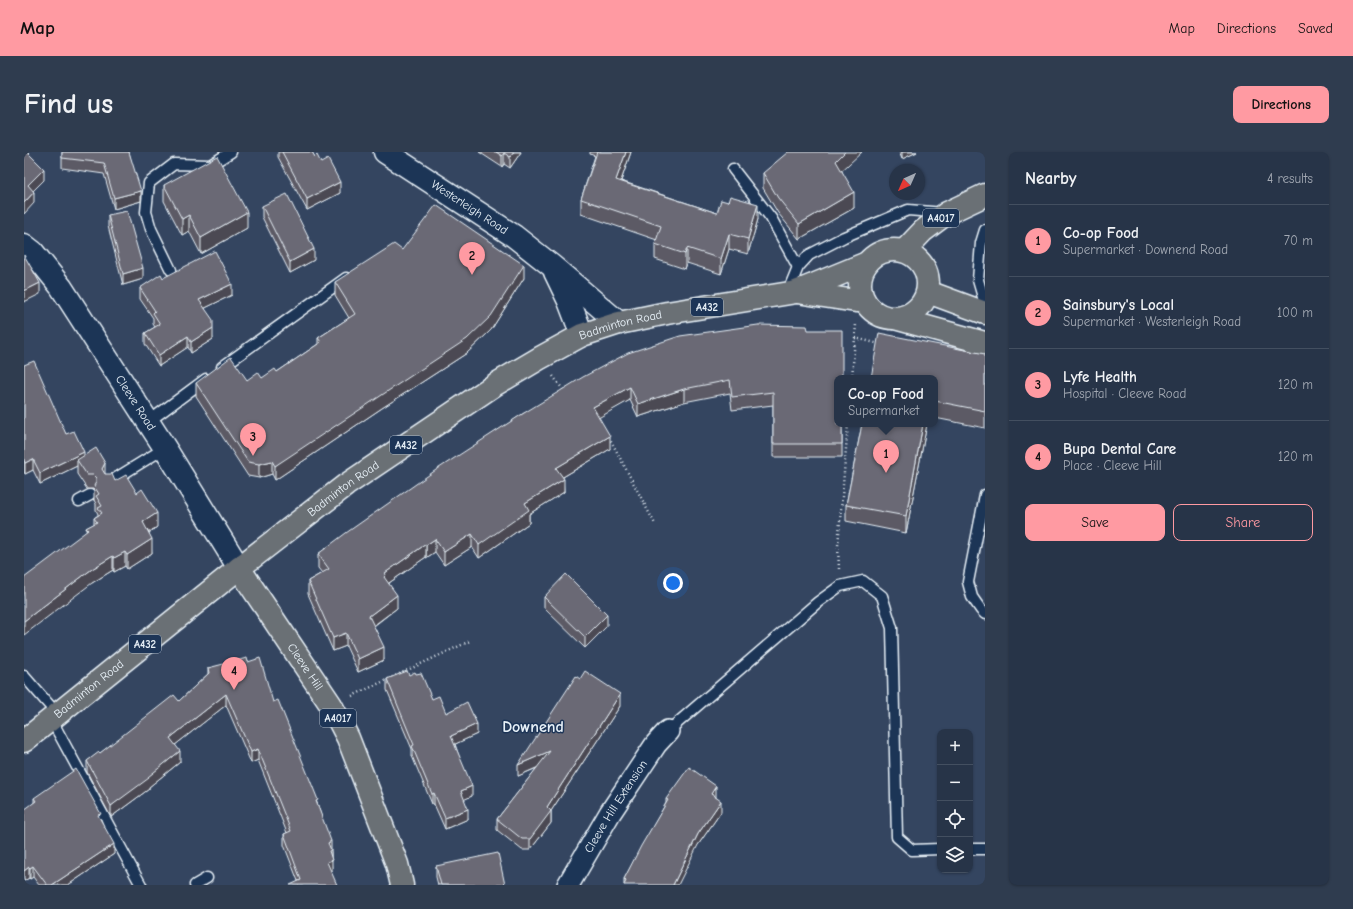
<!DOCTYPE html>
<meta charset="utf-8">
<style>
:root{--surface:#273448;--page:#2f3c4f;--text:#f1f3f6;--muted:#a4aab4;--line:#434f60;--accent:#ff9aa2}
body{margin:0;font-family:"Comic Neue",sans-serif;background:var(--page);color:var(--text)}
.controls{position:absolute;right:12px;bottom:12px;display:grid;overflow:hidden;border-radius:8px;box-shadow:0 1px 3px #0004}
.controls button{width:36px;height:36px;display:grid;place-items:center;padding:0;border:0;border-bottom:1px solid var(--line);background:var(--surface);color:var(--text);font:20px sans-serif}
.compass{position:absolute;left:865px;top:12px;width:36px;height:36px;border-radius:50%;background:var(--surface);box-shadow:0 1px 3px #0004;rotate:225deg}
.you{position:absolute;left:649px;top:431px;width:14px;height:14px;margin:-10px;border:3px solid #fff;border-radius:50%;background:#1a73e8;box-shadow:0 0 0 6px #1a73e833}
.badge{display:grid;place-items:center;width:26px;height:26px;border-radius:50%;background:var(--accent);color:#111;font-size:13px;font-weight:700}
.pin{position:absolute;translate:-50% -33px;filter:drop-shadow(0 1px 2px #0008)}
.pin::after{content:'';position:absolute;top:21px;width:14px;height:12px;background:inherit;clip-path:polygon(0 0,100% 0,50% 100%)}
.popup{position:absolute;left:810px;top:223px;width:104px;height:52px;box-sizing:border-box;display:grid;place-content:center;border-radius:8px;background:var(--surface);filter:drop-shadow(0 1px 3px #0005);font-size:13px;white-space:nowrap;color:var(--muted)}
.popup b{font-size:15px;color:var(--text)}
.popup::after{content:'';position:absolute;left:50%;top:100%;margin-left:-8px;border:8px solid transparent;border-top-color:var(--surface)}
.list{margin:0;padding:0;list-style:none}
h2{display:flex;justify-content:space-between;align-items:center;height:52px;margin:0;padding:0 16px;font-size:17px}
h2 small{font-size:13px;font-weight:400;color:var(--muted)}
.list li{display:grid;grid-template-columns:26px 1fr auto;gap:12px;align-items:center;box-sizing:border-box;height:72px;padding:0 16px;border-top:1px solid var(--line)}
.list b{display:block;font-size:15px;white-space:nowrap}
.list p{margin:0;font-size:13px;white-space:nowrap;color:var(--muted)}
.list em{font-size:13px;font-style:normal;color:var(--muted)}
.actions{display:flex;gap:8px;padding:12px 16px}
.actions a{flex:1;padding:9px 0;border:1px solid var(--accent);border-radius:8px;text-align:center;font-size:14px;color:var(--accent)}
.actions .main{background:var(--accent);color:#111}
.icon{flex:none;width:22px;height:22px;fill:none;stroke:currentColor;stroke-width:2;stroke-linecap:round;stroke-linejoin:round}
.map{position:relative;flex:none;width:961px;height:733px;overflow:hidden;border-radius:8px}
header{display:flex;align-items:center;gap:24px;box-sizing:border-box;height:56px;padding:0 20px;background:var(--accent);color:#111}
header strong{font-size:19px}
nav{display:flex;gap:22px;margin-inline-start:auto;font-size:14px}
.intro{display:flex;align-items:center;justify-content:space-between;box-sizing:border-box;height:96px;padding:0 24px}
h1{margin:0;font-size:28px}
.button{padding:10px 18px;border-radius:8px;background:var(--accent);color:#111;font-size:14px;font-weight:700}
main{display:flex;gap:24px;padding:0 24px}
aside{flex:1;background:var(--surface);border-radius:8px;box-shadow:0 1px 3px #0004}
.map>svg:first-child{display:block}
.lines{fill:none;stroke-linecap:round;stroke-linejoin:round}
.lane-casing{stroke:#e8f1f8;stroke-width:13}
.street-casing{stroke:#e8f1f8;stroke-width:24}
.secondary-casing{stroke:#e8f1f8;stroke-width:25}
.primary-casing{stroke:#e8f1f8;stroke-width:25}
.path{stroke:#e8f1f8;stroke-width:2.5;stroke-dasharray:1 3;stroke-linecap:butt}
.lane{stroke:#1d3557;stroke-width:10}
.street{stroke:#1d3557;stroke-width:21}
.secondary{stroke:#1d3557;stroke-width:22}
.primary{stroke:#6b7074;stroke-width:22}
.wall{fill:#5c5a65;stroke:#e8f1f8}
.shaded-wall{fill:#4b4a52;stroke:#e8f1f8}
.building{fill:#6b6975;stroke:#e8f1f8}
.labels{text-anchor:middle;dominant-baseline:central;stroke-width:3;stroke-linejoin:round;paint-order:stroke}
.shield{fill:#1d3557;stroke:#abb9c8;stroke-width:1}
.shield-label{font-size:11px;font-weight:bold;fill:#e8f1f8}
.street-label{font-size:12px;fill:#e8f1f8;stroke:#1d3557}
.district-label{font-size:16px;font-weight:bold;fill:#e8f1f8;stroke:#1d3557}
</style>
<header>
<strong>Map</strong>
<nav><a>Map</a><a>Directions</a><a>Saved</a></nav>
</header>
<div class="intro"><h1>Find us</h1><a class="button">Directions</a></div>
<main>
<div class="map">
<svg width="961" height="733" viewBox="0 0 961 733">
<rect width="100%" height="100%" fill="#344560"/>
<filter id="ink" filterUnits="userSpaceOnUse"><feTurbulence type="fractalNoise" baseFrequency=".025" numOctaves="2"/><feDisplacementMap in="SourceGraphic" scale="8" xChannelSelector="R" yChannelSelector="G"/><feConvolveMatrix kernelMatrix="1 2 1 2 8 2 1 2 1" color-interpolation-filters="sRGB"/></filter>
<g filter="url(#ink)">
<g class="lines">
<g class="lane-casing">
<g id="lane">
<polyline points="709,17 747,66 774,115"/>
<polyline points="961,78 957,91 954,128 961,152"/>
<polyline points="147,118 127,77 122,60 125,31 150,12 186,13 207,0"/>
<polyline points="763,142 774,115 785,103 820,85 884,58 920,61"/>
<polyline points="198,215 322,126"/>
<polyline points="124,270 182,227"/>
<polyline points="84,331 141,296"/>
<polyline points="961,343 944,430 948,445 957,458 961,462"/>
<polyline points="55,349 66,343"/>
<polyline points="0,524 33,562"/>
<polyline points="27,567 117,733"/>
<polyline points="644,579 794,450 816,434 839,429 858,444 868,476 873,685 888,698 916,697"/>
<polyline points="946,697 961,697"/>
<polyline points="171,733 183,726"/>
</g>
</g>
<g class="street-casing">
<g id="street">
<path id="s1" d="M544 733 586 661 632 592 644 579"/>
</g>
</g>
<g class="secondary-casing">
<g id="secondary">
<path id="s2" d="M361 0 490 84 528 114 595 171"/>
<path id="s3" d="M0 93 9 100 37 135 141 296 215 416"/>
<polyline points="531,120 545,149 558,183"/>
</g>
</g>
<g class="primary-casing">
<g id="primary">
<circle cx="870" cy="132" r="34"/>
<polyline points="880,99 899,79 923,61 961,43"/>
<polyline points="773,140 832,149 840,149"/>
<polyline points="904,140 961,161"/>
<polyline points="874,167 961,191"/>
<path id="s4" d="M215 416 307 553 324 586 373 712 378 733"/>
<path id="s5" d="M0 589 215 416 322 333 472 232 516 206 558 183 595 171 643 161 772 140 843 111"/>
</g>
</g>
<g class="path">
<polyline points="831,186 856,192"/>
<polyline points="529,224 540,239"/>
<polyline points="828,226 832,172"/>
<polyline points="585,285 631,372"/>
<polyline points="815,417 814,394 824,272"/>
<polyline points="328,544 446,489"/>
</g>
<use href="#lane" class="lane"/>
<use href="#street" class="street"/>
<use href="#secondary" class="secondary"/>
<use href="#primary" class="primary"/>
</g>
<g class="wall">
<polygon points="38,0 105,0 117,49 90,57 80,22 38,16"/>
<polygon points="254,0 288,0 291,5 297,11 316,41 283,58 254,5"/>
<polygon points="455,0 497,0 486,16 480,12 478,15"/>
<polygon points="566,0 607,0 597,29 693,61 734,67 724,102 705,97 697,122 663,111 661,117 631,107 631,92 633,88 557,62 557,47 571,4 566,2"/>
<polygon points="875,0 893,0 878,7"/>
<polygon points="818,19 830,56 775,87 754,61 739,36 739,21"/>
<polygon points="140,33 223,76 177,102 165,79 158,83 140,49"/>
<polygon points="238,54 290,108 266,121 238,65"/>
<polygon points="84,63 119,127 99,133 84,74"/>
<polygon points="378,98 500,126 467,178 443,201 358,256 251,328 248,322 235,326 224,324 172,244 172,231 223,228 238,226 253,220 294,192 294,186 325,166 311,143 311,130"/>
<polygon points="139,126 208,143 181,156 189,187 167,201 164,195 135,214 121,192 121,181 131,175 129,172 129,166 116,147 116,136"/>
<polygon points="784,178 818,272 818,305 749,305 749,253 708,258 706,241 660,250 614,265 606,248 574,265 586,297 539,325 540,340 505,362 505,371 455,406 448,395 420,413 411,400 402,406 402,405 365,431 373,456 350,474 360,508 334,520 322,494 309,499 284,442 284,429 298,421 294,416 294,402 500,261"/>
<polygon points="961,202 961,276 911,266 911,226"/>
<polygon points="0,213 42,282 60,304 81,322 91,329 133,375 125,381 128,401 103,417 101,414 90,420 89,418 68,431 62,376 70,372 70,366 74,363 74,362 72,358 72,352 70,348 70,338 69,337 63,337 53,322 53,314 16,332 9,318 1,322 0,319"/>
<polygon points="838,272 903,272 882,381 822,369 822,353"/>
<polygon points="520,445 583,474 561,496 520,456"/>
<polygon points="224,510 249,550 294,653 307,700 307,705 308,719 274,729 260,693 260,682 263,681 234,608 227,611 202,553 151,593 156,610 125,635 125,637 87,665 63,620 63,609 76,601 155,549 184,522 184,516"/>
<polygon points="385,523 408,547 422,561 453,582 431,592 448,644 440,647 444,667 421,677 410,652 408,652 388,604 388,597 363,538 363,527"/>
<polygon points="596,554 527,659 527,671 506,698 498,698 473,678 473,667 513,616 494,624"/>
<polygon points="692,645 697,660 674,693 600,733 600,727 642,651 642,647"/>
<polygon points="10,646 77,667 90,702 44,733 15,733 9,725 6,727 5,726 0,729 10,650"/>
<polygon points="412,714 481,733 414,733 412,725"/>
</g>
<g class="shaded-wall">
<polygon points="490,0 497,0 486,16 486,5"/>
<polygon points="602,0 607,0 592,43 592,28"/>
<polygon points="821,0 838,0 812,24 812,9"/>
<polygon points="878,0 893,0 878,7"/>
<polygon points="480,1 480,12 478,15 478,4"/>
<polygon points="20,17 20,28 4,44 4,33"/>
<polygon points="316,30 316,41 283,58 283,47"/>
<polygon points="117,39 117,49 90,57 90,46"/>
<polygon points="10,40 10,51 0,62 0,51"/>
<polygon points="830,40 830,56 775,87 775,72"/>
<polygon points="734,52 734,67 724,102 724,87"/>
<polygon points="223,60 223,76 177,102 177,86"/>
<polygon points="165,63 165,79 158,83 158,67"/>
<polygon points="705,82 705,97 697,122 697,107"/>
<polygon points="663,96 663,111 661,117 661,102"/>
<polygon points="290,97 290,108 266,121 266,110"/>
<polygon points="500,113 500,126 467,178 443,201 358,256 251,328 251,314"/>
<polygon points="119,116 119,127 99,133 99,122"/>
<polygon points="16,131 16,142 0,150 0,139"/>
<polygon points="208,132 208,143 175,159 175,148"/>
<polygon points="189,176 189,187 167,201 167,190"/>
<polygon points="164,184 164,195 135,214 135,203"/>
<polygon points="606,235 606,248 569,269 569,255"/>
<polygon points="660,237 660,250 614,265 614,252"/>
<polygon points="899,272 903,272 882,381 882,364"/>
<polygon points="586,284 586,297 532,329 532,316"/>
<polygon points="60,300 60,311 53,308 53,314 16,332 16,321"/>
<polygon points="9,307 9,318 1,322 1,311"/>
<polygon points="248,309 248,322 235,326 235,312"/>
<polygon points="81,311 81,325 78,317"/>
<polygon points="540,327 540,340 505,362 505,371 455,406 455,393 501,351"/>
<polygon points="133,361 133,375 119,384 119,370"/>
<polygon points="448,382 448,395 420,413 420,400"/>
<polygon points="128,387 128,401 103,417 103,403"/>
<polygon points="411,387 411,400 402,406 402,393"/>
<polygon points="402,392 402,405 362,433 360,425 361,421"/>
<polygon points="101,400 101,414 90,420 90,406"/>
<polygon points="89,404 89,418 68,431 0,483 0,469 68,417"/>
<polygon points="373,443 373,456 345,477 345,464"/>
<polygon points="583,463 583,474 561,496 561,485"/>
<polygon points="322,481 322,494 309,499 309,486"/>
<polygon points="360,495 360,508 334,520 334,507"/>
<polygon points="202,542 202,553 146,597 146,586"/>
<polygon points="596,542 596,554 527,659 527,671 506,698 506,687 523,655"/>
<polygon points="453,572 453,582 427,594 427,584"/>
<polygon points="234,597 234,608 227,611 227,600"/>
<polygon points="156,599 156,610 125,635 125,637 87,665 87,654"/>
<polygon points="526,599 526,610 494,624 494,613"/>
<polygon points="448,634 448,644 437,649 437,639"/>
<polygon points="692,634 692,645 687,642"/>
<polygon points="410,641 410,652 408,652 408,642"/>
<polygon points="697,649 697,660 674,693 654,733 649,733 674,682"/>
<polygon points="444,657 444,667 421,677 421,666"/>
<polygon points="307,689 307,709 308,708 308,719 303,721 303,710 304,691"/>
<polygon points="90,692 90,702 44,733 28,733"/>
<polygon points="9,714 9,725 6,727 6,716"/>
<polygon points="5,715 5,726 0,729 0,719"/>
</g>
<g class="building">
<polygon points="0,0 3,0 20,17 4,33 10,40 0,51"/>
<polygon points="38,0 105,0 117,39 90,46 80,11 38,6"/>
<polygon points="258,0 288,0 291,5 293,3 297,11 304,7 316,30 283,47"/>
<polygon points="472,0 490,0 486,5 480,1 478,4"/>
<polygon points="573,0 602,0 592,28 693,61 697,48 704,50 706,44 734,52 724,87 705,82 697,107 663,96 661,102 631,92 637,74 557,47"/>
<polygon points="764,0 821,0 812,9 830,40 775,72 754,46 739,21"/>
<polygon points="193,4 223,60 177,86 165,63 158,67 140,33"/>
<polygon points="263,42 290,97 266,110 238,54"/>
<polygon points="412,53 500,113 467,164 443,187 358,243 251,314 248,309 235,312 224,310 172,231 207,205 223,228 234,220 238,226 251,217 253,220 297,190 294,186 331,162 311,130 370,92 378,98"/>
<polygon points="103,59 119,116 99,122 84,63"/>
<polygon points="191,99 208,132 175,148 189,168 189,176 167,190 164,184 135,203 121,181 136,172 129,161 131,159 116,136 137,122 139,126"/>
<polygon points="0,103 16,131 0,139"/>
<polygon points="734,173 783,174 784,178 818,178 818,226 813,226 813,272 818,272 818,292 749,292 749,240 708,245 706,228 660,237 614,252 606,235 569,255 586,284 532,316 540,327 501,351 505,358 455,393 448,382 420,400 411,387 402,393 402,392 361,421 362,423 360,425 373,443 345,464 360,495 334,507 322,481 309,486 284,429 305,417 294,402 322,381 412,318 500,261 559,225 604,201 656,184"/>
<polygon points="855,181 961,202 961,259 911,249 911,226 847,226"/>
<polygon points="10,209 42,282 50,279 60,300 16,321 9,307 1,311 0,308 0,213"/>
<polygon points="838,272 899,272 882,364 822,353"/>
<polygon points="72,296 81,311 78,317 81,322 88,322 91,329 102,323 113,341 118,337 133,361 119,370 128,387 103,403 101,400 90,406 89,404 68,417 0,469 0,426 64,378 62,376 73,370 70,366 78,361 74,356 78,354 72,344 75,342 70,334 72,330 72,326 69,323 63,323 53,308"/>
<polygon points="542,422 583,463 561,485 520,445"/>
<polygon points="223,506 224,510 236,506 249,550 254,548 294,648 292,649 307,689 304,691 307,698 305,699 308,708 303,710 313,733 266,733 277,728 260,682 267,679 234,597 227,600 202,542 146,586 156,599 124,625 125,626 87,654 63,609 75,600 76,601 150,543 155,549 185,521 184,516"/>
<polygon points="383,519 385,523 391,520 392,522 397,521 408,547 415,544 422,561 443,550 453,572 427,584 448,634 437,639 444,657 421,666 410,641 408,642 388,594 390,593 363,527"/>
<polygon points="561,519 596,542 523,655 527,659 506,687 498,687 473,667 526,599 494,613 552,524 556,527"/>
<polygon points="665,615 692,634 687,642 697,649 674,682 649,733 600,733 602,729 600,727 617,694 644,648 642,647"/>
<polygon points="52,617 77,662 74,663 90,692 28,733 23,733 9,714 6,716 5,715 0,719 0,658 12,649 10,646"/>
<polygon points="474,701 481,733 417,733 412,714"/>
</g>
</g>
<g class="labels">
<g class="shield">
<rect x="899" y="57" width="36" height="18" rx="3"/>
<rect x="667" y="146" width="32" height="18" rx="3"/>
<rect x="366" y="284" width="32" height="18" rx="3"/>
<rect x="105" y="483" width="32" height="18" rx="3"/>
<rect x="296" y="557" width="36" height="18" rx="3"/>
</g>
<g class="shield-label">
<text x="917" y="66">A4017</text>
<text x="683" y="155">A432</text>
<text x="382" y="293">A432</text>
<text x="121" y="492">A432</text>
<text x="314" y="566">A4017</text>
</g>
<g class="street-label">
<text stroke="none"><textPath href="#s2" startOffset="101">Westerleigh Road</textPath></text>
<text stroke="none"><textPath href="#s5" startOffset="731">Badminton Road</textPath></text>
<text stroke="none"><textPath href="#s3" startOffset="194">Cleeve Road</textPath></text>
<text stroke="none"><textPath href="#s5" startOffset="407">Badminton Road</textPath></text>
<text stroke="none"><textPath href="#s4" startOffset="119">Cleeve Hill</textPath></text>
<text stroke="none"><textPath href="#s5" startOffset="83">Badminton Road</textPath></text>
<text stroke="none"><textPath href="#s1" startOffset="92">Cleeve Hill Extension</textPath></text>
</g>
<g class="district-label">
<text x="509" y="575">Downend</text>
</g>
</g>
</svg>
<div class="controls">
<button>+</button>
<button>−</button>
<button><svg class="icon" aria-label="locate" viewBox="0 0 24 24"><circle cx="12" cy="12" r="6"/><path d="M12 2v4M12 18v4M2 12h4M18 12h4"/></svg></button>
<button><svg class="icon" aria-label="layers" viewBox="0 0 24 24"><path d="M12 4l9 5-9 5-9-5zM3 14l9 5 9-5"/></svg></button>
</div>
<svg class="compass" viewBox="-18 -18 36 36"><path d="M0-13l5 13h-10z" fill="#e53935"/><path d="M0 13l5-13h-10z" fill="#a4aab4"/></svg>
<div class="you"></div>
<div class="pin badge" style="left:862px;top:321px">1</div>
<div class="popup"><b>Co-op Food</b>Supermarket</div>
<div class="pin badge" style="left:448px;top:123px">2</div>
<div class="pin badge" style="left:229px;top:304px">3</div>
<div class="pin badge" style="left:210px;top:538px">4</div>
</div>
<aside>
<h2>Nearby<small>4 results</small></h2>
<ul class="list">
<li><span class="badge">1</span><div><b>Co-op Food</b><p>Supermarket · Downend Road</p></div><em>70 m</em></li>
<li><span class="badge">2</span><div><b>Sainsbury's Local</b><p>Supermarket · Westerleigh Road</p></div><em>100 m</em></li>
<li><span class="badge">3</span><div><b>Lyfe Health</b><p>Hospital · Cleeve Road</p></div><em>120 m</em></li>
<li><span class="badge">4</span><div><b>Bupa Dental Care</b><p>Place · Cleeve Hill</p></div><em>120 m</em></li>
</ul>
<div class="actions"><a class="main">Save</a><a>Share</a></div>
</aside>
</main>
